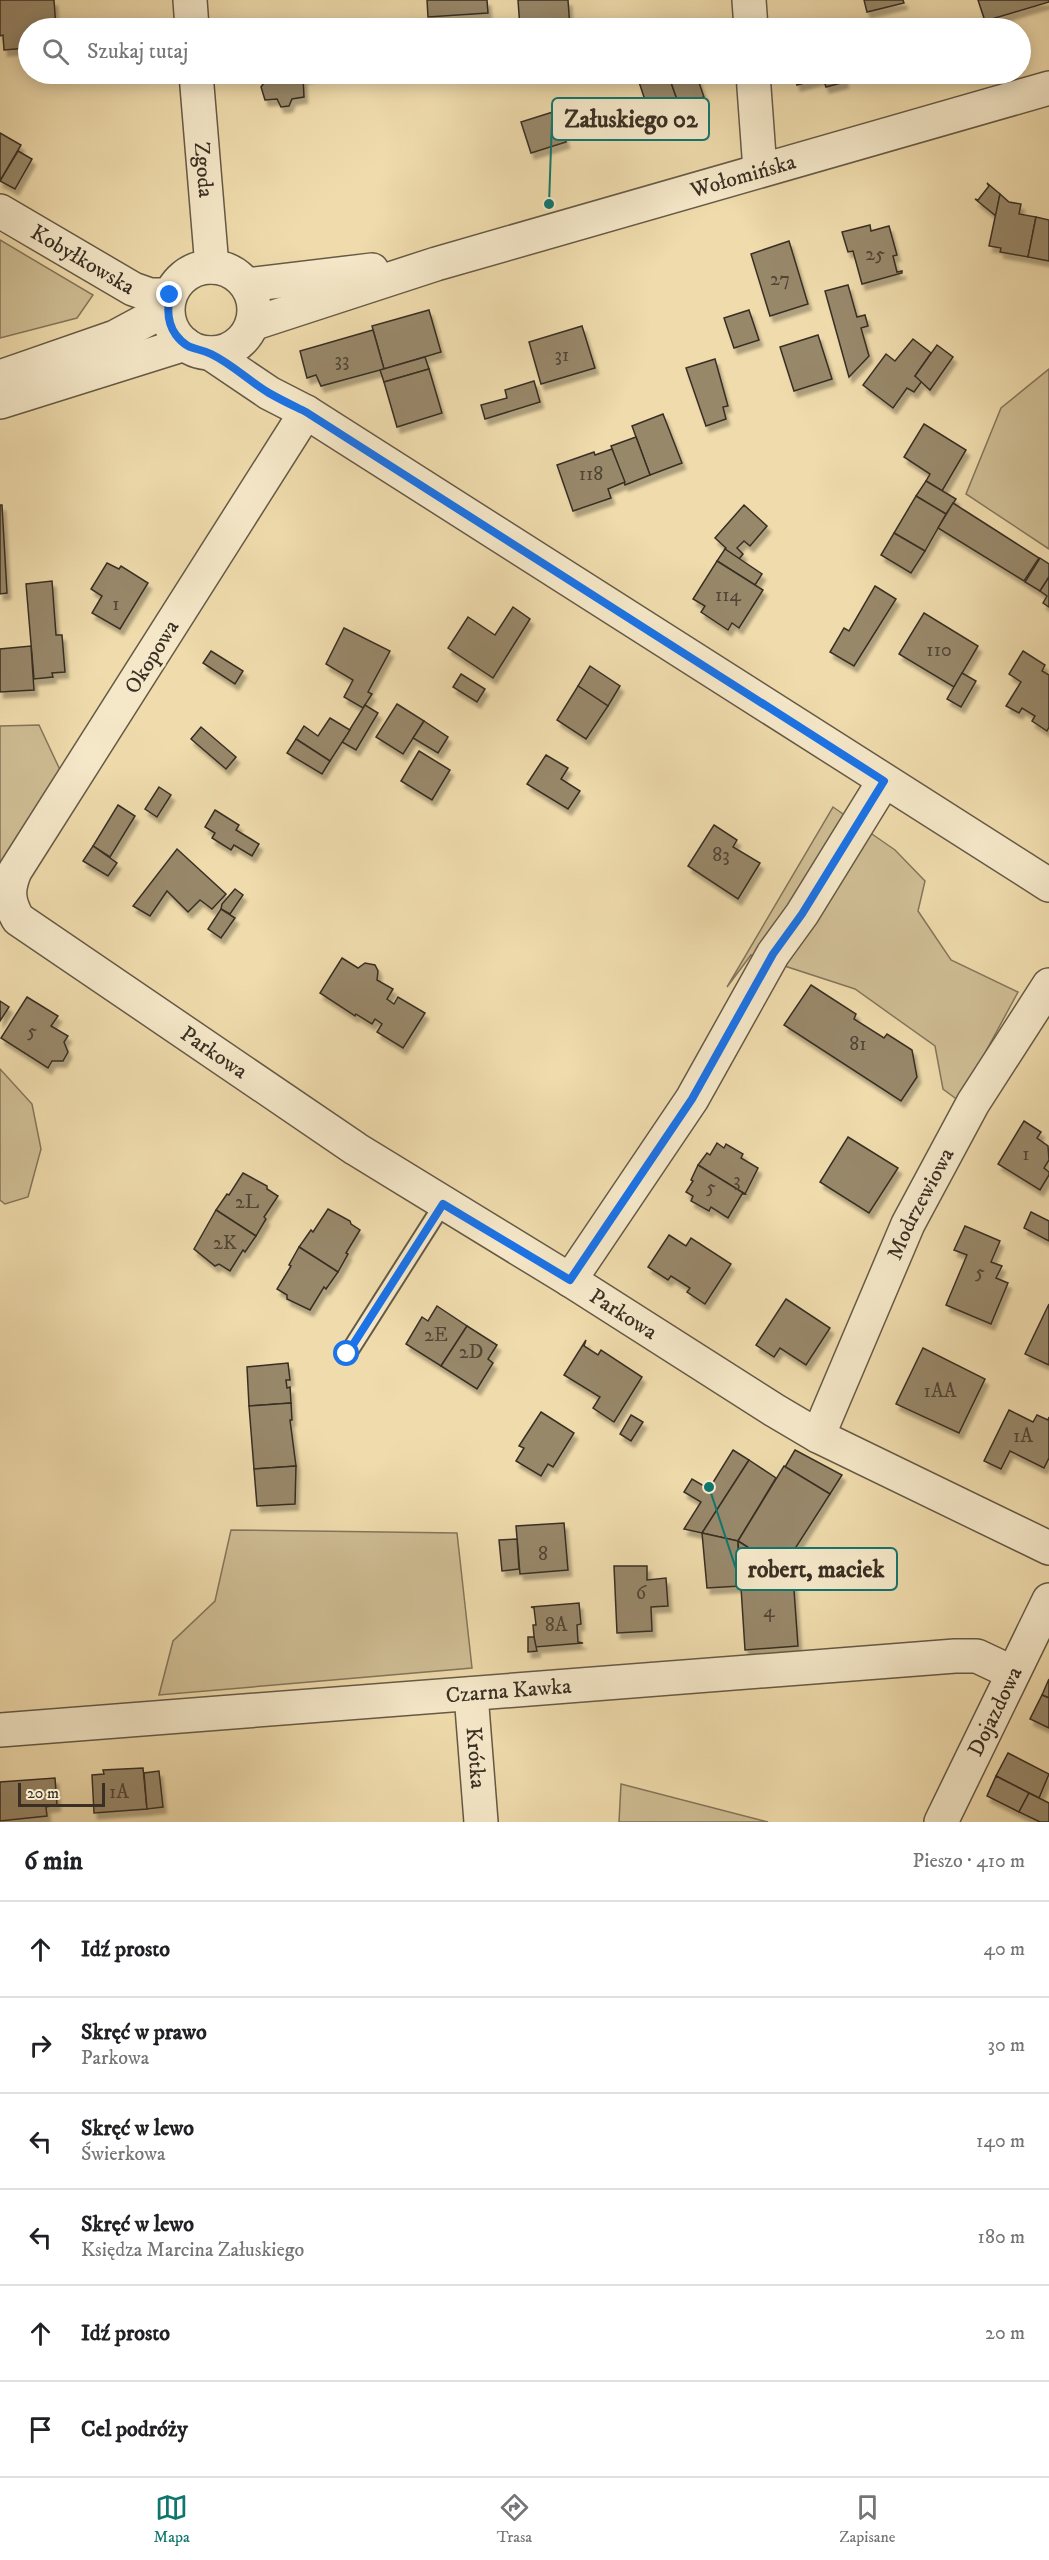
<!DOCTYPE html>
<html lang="pl">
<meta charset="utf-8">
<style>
:root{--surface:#fff;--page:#f6f6f6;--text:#202124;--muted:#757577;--line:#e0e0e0;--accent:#0f766e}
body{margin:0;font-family:"IM FELL DW Pica",serif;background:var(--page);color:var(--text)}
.scale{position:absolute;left:18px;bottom:15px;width:87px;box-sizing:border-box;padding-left:6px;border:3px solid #392f24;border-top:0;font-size:16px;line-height:21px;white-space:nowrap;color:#392f24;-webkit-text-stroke:4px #f5e8c9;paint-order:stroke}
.stop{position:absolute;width:18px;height:18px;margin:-14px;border:4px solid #1a73e8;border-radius:50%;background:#fff}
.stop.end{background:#1a73e8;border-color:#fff;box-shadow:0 2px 6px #0008}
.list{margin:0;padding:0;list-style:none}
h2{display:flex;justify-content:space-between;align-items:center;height:78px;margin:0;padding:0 24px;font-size:26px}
h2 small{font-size:20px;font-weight:400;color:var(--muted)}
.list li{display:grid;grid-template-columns:39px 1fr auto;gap:18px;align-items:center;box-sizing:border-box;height:96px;padding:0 24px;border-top:2px solid var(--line)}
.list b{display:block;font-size:22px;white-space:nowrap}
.list p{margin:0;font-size:20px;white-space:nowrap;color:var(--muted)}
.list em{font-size:20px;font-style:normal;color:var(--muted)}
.icon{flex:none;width:33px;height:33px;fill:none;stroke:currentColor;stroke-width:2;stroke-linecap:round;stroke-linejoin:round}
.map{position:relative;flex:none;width:1049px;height:1822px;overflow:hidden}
.search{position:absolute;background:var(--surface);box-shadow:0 3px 15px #0003;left:18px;right:18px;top:18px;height:66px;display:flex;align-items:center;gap:15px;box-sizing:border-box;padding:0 21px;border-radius:33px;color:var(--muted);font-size:22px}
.sheet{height:654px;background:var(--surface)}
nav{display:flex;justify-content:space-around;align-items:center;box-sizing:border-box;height:84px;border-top:2px solid var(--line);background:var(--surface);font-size:16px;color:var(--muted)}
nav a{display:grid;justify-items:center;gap:3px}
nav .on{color:var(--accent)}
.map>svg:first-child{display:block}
.green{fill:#d0be95;stroke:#84765c;stroke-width:1.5}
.building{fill:#98886b;stroke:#392f24;stroke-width:1.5;filter:url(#shadow)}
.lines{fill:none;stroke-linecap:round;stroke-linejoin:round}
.service-casing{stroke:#665a46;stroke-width:20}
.minor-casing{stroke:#665a46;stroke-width:36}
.tertiary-casing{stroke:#665a46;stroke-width:36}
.service{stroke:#f5e8c9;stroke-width:16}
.minor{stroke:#f5e8c9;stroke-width:33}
.tertiary{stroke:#f5e8c9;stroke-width:33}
.route{stroke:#1a73e8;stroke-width:8}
.labels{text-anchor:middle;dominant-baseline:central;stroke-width:6;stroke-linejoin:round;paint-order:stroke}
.number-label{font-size:20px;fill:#514536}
.street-label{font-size:22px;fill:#392f24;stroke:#f5e8c9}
.leader{fill:none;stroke:#0f766e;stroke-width:2}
.callout-dot{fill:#0f766e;stroke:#f5e8c9;stroke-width:2}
.callout{fill:#f5e8c9;stroke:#0f766e;stroke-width:2}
.callout-label{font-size:24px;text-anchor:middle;font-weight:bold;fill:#392f24}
</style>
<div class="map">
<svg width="1049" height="1822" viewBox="0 0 1049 1822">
<defs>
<filter id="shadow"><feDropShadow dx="3.5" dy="6" stdDeviation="1.5" flood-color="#0004"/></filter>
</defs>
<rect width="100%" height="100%" fill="#efdbac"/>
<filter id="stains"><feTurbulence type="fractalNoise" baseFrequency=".00333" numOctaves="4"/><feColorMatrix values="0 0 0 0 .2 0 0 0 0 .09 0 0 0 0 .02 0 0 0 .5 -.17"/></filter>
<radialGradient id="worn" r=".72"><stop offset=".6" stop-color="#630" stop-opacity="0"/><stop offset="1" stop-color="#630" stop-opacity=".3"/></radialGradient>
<g class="green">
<polygon points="0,240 93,295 77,318 0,338"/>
<polygon points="1049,369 1049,549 966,494 1001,408"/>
<polygon points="39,725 61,772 0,865 0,726"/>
<polygon points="833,807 895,850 925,881 918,911 951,960 1018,992 959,1101 943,1089 935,1046 855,989 751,955 727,987"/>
<polygon points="0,1069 32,1104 41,1149 28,1197 5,1204 0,1200"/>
<polygon points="231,1530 457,1533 472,1668 159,1695 173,1641 215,1601"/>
<polygon points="621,1784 768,1822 619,1822"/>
</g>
<g class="building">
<polygon points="0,0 54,0 56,28 28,28 28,48 4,50 3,35 0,36"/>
<polygon points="427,0 487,0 488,13 428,17"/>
<polygon points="518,0 568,0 570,28 520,28"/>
<polygon points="864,0 903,0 904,3 867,12"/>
<polygon points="978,0 1049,0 1049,2 985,21"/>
<polygon points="265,74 308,74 308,77 303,77 304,97 292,99 289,106 281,107 277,99 265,100 261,87 266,80"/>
<polygon points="657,74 668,74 679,105 650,115 638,79"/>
<polygon points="668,74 696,74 704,97 679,105"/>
<polygon points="794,74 843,74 845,82 826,87 823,78 797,85"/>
<polygon points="556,111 566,142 531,153 521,122"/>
<polygon points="0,133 21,145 0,181"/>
<polygon points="18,151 32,159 15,189 0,181"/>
<polygon points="987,183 1000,194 996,216 975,199 978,200 989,186"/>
<polygon points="1000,194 1009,202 1021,204 1019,214 1036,217 1028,257 1000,252 1001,248 989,246"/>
<polygon points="1036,217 1049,220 1049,261 1028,257"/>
<polygon points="870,225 871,231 889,226 897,255 893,256 897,272 902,271 902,273 862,284 853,251 848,252 842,232"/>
<polygon points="789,241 808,304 770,316 751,254"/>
<polygon points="848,285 857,317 865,315 868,326 861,328 869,356 849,377 825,291"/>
<polygon points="429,310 441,352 384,369 372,326"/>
<polygon points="749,310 759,340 734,348 724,318"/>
<polygon points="582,326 595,368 541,384 529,342"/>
<polygon points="373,330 384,369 321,386 316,375 307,378 300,351"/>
<polygon points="818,335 832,379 794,391 780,347"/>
<polygon points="913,339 931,353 915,376 922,381 914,392 907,388 893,408 863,385 886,354 895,361"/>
<polygon points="937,345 953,357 930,390 915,376"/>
<polygon points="425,357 429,369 384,382 380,370"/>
<polygon points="715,359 728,406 723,407 726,419 706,426 686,368"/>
<polygon points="429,369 442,413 397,427 384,382"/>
<polygon points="534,381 540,402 485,419 481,405 507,398 505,390"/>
<polygon points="663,414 682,463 650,475 632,426"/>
<polygon points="924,424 966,450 942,491 926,481 930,474 904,457"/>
<polygon points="636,437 650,475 625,485 611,446"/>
<polygon points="612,449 625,482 608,489 611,498 573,511 557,465 594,452 595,455"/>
<polygon points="926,481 956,499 946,514 916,496"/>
<polygon points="916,496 946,514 925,551 894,533"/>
<polygon points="953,503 1039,558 1024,581 938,528"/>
<polygon points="0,505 2,505 7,593 0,594"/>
<polygon points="744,505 767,526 750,546 744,541 737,548 743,554 739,559 725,549 726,548 715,538"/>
<polygon points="894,533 925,551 911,573 881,555"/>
<polygon points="725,549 762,574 755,585 717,561"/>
<polygon points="1040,558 1049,564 1049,577 1040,591 1025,582"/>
<polygon points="717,561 763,590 739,628 732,623 728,630 701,612 705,606 693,599"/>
<polygon points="107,563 119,569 121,566 148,583 120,629 92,613 102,596 91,589"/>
<polygon points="1049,577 1049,607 1043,603 1047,596 1040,591"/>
<polygon points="52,581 56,635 62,635 65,672 52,673 53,677 34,679 26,584"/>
<polygon points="875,586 896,599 854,666 830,652 844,628 849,631"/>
<polygon points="513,607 530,619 493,678 448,648 468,617 495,635"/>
<polygon points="924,613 978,646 954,687 899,654"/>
<polygon points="344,628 390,651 368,692 372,694 363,708 344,697 353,680 326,664"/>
<polygon points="31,646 34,690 0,692 0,649"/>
<polygon points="211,651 243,671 235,684 203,663"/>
<polygon points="1023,651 1045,665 1042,671 1049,675 1049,727 1047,731 1032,721 1035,716 1022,708 1019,713 1006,706 1021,682 1009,674"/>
<polygon points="590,666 620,686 608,706 578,686"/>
<polygon points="962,673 976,681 961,707 947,699"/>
<polygon points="461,674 485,689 477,702 453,687"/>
<polygon points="578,686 608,706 586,739 557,720"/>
<polygon points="397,704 424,721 403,754 376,737"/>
<polygon points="365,705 378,713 356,750 342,742"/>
<polygon points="330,718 350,730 330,761 296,739 304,726 318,736"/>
<polygon points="424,721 448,737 438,753 413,738"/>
<polygon points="201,727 236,757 226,769 191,739"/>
<polygon points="296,739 330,761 322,774 287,753"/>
<polygon points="419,751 450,770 432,800 401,781"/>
<polygon points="546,755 568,768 561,779 580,791 568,809 527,784"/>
<polygon points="159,787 171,795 157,817 145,809"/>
<polygon points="118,805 135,816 110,857 93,846"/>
<polygon points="215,810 239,825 236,830 259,844 252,856 234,845 231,850 212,838 215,833 205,827"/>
<polygon points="714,825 737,840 733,847 760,863 738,899 688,866"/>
<polygon points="93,846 117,863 108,876 83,861"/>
<polygon points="177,849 226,894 212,909 200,900 188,912 167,891 150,916 133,906"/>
<polygon points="235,889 243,895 230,914 221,909 222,904"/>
<polygon points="221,909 235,918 221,938 208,929"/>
<polygon points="342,958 358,968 365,963 375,965 378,971 377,980 393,989 387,999 394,1004 398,997 425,1013 403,1048 377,1032 382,1024 375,1019 372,1024 356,1014 355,1016 320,993"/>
<polygon points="811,985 856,1014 854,1019 884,1038 887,1034 912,1050 917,1077 901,1101 784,1025"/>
<polygon points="27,997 58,1016 51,1026 68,1036 64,1042 68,1052 63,1061 52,1061 48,1068 1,1038"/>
<polygon points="0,1001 9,1007 0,1021"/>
<polygon points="1024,1121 1041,1132 1037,1138 1048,1146 1049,1160 1044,1168 1049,1172 1049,1175 1040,1190 998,1164"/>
<polygon points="848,1137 898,1168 869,1213 820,1182"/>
<polygon points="717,1143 724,1148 726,1144 743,1154 741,1158 758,1168 745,1194 698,1165 707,1153 710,1155"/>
<polygon points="698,1165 745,1194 742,1194 728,1218 711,1207 709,1211 691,1201 693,1196 686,1192 693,1181 691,1180"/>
<polygon points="243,1173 267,1186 267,1189 278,1196 264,1217 266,1219 256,1236 216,1210 227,1194 229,1195"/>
<polygon points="328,1209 350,1221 351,1224 360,1230 346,1253 348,1254 338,1272 299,1247 311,1230 313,1232"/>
<polygon points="216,1210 256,1236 245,1252 243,1250 230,1271 219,1264 215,1266 194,1249"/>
<polygon points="1031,1212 1049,1221 1049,1241 1024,1228"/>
<polygon points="965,1226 1000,1241 991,1262 1002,1266 996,1278 1008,1283 991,1324 946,1305 967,1255 954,1250"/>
<polygon points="669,1235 686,1246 691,1238 731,1264 705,1304 687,1292 690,1288 671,1276 668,1280 648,1267"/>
<polygon points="299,1247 338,1272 326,1289 324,1287 310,1310 287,1299 287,1295 277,1289 291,1266 289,1265"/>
<polygon points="786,1299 830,1328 806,1365 780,1348 774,1357 756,1345"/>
<polygon points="1049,1304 1049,1365 1025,1354"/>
<polygon points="437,1306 467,1326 441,1366 406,1344 422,1317 428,1321"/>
<polygon points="467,1326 497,1345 488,1359 493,1363 477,1389 441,1366"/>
<polygon points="586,1340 584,1346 598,1355 601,1350 642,1377 614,1422 593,1408 600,1397 564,1375"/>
<polygon points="923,1348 985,1379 959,1433 896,1404"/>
<polygon points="288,1363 290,1380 286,1380 287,1388 290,1387 291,1403 249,1406 247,1367"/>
<polygon points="291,1403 292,1420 290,1420 296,1466 254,1469 249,1406"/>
<polygon points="1009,1410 1033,1422 1037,1415 1048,1420 1049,1417 1049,1458 1044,1468 1010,1451 1001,1469 984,1461"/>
<polygon points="541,1412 574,1433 553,1467 548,1464 541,1476 516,1461 524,1448 519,1446"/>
<polygon points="631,1415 643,1422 631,1441 620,1434"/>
<polygon points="733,1450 749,1460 702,1533 684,1529 701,1502 684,1492 692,1479 709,1489"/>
<polygon points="795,1450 842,1475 830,1494 785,1467"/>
<polygon points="749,1460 776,1478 738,1541 702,1533"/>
<polygon points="296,1466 295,1504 257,1506 254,1469"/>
<polygon points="784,1466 830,1494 782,1569 738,1541"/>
<polygon points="564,1523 568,1570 520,1574 516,1526"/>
<polygon points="702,1533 738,1541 740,1586 707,1588"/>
<polygon points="517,1539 519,1569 502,1571 499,1540"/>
<polygon points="738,1541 782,1569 779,1574 793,1576 798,1646 745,1650"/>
<polygon points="614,1566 647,1566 647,1580 666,1578 668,1606 651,1607 652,1631 617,1633"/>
<polygon points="579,1603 581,1624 577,1625 578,1642 583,1643 535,1647 533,1625 536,1625 534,1608 531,1607"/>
<polygon points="528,1637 534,1637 537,1651 528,1652"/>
<polygon points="1049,1679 1049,1698 1042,1695"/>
<polygon points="1042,1695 1049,1698 1049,1728 1030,1719"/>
<polygon points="1008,1753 1049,1774 1039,1798 996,1776"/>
<polygon points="143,1768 147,1809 94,1813 92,1775 104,1774 103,1770"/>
<polygon points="159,1771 163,1807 147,1809 144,1773"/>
<polygon points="996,1776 1029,1793 1019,1812 987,1796"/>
<polygon points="55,1778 57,1805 46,1807 47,1816 0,1821 0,1782"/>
<polygon points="1029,1793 1049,1803 1049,1822 1040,1822 1019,1812"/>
</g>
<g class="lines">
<g class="service-casing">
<polyline id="service" points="347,1355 443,1204"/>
</g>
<g class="minor-casing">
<g id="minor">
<polyline points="190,0 192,28"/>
<polyline points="749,0 751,28"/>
<path id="s1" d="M196 74 212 267"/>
<polyline points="753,74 760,170"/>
<path id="s2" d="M0 211 133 289 150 295H170"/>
<path id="s3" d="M306 412 15 871C7 890 8 901 18 919L356 1149 570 1280 774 1410 818 1436 1049 1548"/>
<polyline points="570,1280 692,1099 773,954 802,914 884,781"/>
<path id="s4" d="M818 1436 908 1224 973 1103 1049 985"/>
<path id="s5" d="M471 1694 481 1822"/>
<path id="s6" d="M0 1730 955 1656H977L1013 1673"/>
<path id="s7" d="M941 1822 1049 1600"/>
</g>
</g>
<g class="tertiary-casing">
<g id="tertiary">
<circle cx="211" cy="310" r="43"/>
<polyline points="247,285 372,270"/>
<path id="s8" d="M252 324 436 264 1049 88"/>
<polyline points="210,353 269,393 306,412 1049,885"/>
<polyline points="0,377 115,337 167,309"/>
<polyline points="0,402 185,344"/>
</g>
</g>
<use href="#service" class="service"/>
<use href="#minor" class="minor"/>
<use href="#tertiary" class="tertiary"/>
</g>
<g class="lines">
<path class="route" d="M170 295C167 309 167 323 176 335 188 351 197 347 211 354 232 364 249 381 269 393 281 400 294 406 306 412L884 781 802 914 773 954 692 1099 570 1280 443 1204 347 1354"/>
</g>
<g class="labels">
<g class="number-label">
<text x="875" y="254">25</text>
<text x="780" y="279">27</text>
<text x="562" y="355">31</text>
<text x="342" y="360">33</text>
<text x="591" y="474">118</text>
<text x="728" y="595">114</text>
<text x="116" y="604">1</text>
<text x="939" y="650">110</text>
<text x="721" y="855">83</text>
<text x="32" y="1031">5</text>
<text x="858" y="1044">81</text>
<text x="1026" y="1154">1</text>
<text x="737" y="1180">3</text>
<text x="711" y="1187">5</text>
<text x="247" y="1202">2L</text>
<text x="225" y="1243">2K</text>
<text x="980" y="1272">5</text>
<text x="436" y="1335">2E</text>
<text x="471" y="1352">2D</text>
<text x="940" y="1391">1AA</text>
<text x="1023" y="1436">1A</text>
<text x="543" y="1554">8</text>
<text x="641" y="1593">6</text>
<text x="769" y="1611">4</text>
<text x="556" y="1625">8A</text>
<text x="119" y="1792">1A</text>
</g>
<g class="street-label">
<text stroke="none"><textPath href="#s1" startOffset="96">Zgoda</textPath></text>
<text stroke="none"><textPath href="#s8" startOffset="513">Wołomińska</textPath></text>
<text stroke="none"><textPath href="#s2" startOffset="96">Kobyłkowska</textPath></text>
<text transform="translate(152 657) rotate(-58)">Okopowa</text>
<text stroke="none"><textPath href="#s3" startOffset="831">Parkowa</textPath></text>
<text stroke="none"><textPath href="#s4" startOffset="254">Modrzewiowa</textPath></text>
<text stroke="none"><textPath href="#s3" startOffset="1317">Parkowa</textPath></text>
<text stroke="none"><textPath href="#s6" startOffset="510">Czarna Kawka</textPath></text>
<text stroke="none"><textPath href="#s7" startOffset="123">Dojazdowa</textPath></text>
<text stroke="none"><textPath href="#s5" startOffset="64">Krótka</textPath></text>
</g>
</g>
<path class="leader" d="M549 204L552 119M709 1487L736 1569"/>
<g class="callout-dot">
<circle cx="549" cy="204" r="6"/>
<circle cx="709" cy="1487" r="6"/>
</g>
<g class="callout">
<rect x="552" y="98" width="157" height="42" rx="6"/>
<rect x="736" y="1548" width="161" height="42" rx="6"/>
</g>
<g class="callout-label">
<text x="631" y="127">Załuskiego 02</text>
<text x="816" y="1577">robert, maciek</text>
</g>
<rect width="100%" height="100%" filter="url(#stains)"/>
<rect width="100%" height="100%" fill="url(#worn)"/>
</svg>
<div class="scale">20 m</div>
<div class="stop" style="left:347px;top:1354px"></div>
<div class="stop end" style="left:170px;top:295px"></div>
<div class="search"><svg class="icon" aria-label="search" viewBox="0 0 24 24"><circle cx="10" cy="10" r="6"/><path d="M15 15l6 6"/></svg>Szukaj tutaj</div>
</div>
<section class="sheet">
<h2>6 min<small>Pieszo · 410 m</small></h2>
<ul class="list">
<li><svg class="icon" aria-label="ahead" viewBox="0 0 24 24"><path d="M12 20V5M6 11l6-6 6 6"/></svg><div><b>Idź prosto</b></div><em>40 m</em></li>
<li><svg class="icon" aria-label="right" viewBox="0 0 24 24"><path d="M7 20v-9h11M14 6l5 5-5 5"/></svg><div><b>Skręć w prawo</b><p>Parkowa</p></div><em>30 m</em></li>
<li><svg class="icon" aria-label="left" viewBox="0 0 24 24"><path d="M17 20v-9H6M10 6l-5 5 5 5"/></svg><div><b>Skręć w lewo</b><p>Świerkowa</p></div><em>140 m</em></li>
<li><svg class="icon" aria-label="left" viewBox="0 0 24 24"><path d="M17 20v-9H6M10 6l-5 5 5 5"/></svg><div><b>Skręć w lewo</b><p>Księdza Marcina Załuskiego</p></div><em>180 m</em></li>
<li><svg class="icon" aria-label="ahead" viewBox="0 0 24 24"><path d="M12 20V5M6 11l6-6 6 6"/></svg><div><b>Idź prosto</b></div><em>20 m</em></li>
<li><svg class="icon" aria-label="arrive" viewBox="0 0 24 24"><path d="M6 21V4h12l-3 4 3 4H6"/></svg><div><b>Cel podróży</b></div></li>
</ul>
</section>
<nav>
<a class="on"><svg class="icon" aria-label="map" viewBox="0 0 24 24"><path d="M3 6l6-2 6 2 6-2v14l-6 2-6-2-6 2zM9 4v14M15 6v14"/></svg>Mapa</a>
<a><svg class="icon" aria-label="directions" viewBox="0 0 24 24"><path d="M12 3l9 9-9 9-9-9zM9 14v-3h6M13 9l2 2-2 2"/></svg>Trasa</a>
<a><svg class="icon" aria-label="saved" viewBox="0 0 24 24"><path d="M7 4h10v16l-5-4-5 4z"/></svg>Zapisane</a>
</nav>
